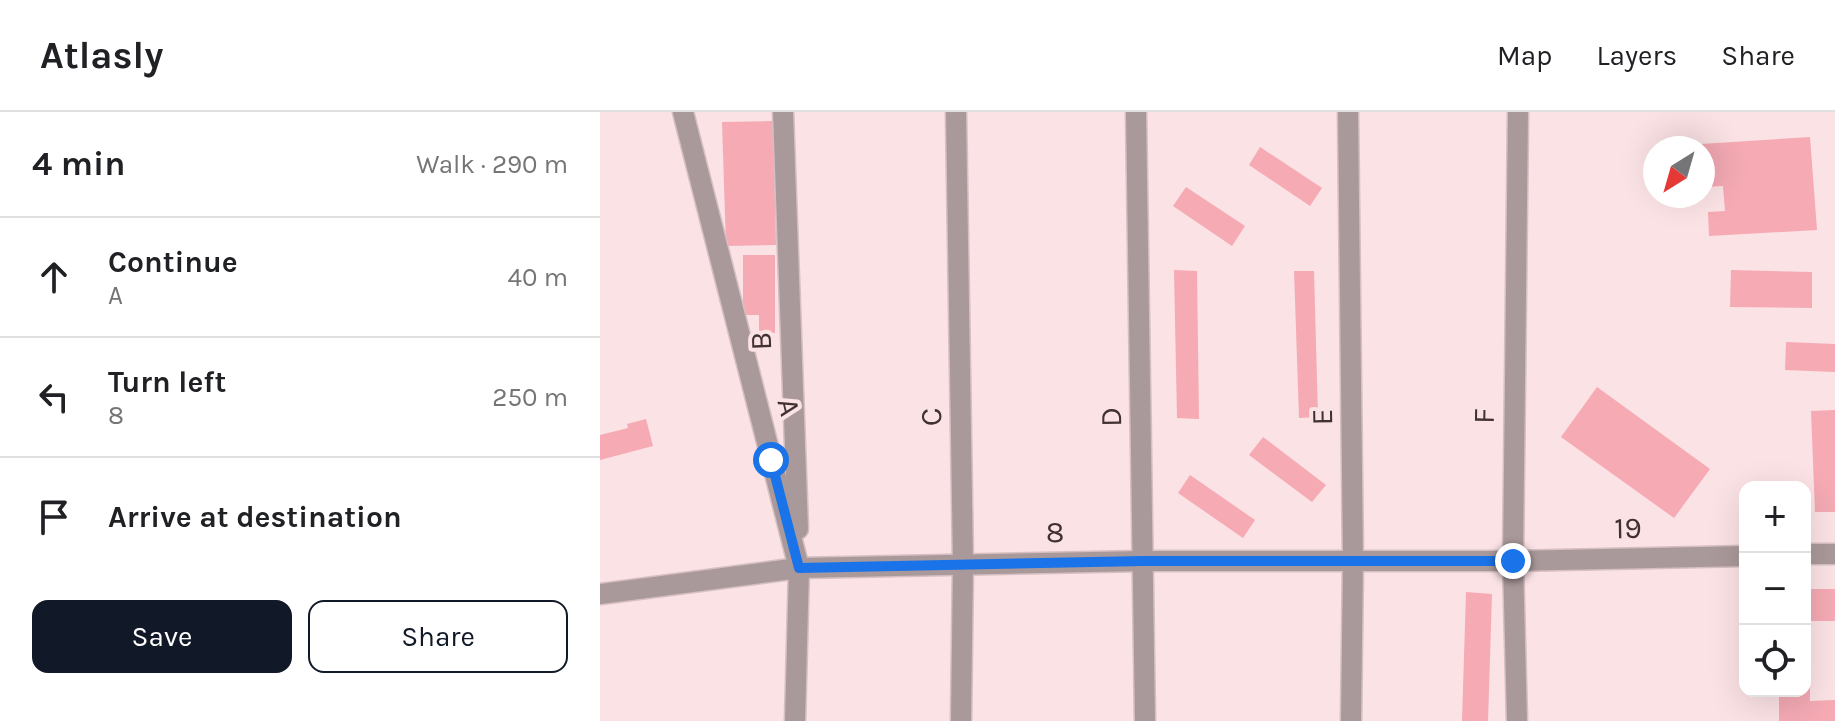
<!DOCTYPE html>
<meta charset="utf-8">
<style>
:root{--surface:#fff;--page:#f2f2f2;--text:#202124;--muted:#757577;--line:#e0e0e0;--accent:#111827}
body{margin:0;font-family:Karla,sans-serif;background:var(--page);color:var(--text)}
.controls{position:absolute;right:24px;bottom:24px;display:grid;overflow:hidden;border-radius:16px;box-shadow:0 8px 32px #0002}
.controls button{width:72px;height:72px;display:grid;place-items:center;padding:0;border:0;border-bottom:2px solid var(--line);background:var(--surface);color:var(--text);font:40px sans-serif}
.compass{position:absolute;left:1043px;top:24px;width:72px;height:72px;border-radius:50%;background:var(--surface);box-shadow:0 8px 32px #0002;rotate:217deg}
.stop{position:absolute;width:24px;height:24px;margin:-18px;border:6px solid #1a73e8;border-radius:50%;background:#fff}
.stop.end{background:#1a73e8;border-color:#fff;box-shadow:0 2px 8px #0008}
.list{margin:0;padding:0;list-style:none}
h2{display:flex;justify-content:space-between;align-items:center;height:104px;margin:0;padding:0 32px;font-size:34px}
h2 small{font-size:26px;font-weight:400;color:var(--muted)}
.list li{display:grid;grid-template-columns:52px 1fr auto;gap:24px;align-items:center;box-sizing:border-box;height:120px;padding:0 32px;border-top:2px solid var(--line)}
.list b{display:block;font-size:30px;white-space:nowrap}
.list p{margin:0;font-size:26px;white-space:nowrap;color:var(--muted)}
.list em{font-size:26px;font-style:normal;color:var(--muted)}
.actions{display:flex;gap:16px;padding:24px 32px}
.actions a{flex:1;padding:18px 0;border:2px solid var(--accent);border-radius:16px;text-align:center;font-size:28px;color:var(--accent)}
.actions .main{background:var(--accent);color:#fff}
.icon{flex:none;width:44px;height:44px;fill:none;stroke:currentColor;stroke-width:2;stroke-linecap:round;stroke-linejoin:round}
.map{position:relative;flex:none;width:1235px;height:609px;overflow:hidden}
header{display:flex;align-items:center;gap:48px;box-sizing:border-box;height:112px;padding:0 40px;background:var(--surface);border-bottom:2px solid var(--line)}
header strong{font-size:38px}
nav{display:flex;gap:44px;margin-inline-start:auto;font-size:28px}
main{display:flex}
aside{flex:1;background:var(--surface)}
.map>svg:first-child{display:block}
.building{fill:#f5aab4}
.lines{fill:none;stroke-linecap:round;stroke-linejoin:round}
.minor-casing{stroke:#d6bfc1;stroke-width:23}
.minor{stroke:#aa999b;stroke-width:20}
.route{stroke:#1a73e8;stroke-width:10}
.labels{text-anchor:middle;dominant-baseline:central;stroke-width:8;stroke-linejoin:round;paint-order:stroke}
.street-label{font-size:30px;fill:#413133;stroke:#fbe2e5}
</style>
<header>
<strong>Atlasly</strong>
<nav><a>Map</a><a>Layers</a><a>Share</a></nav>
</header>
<main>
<aside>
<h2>4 min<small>Walk · 290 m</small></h2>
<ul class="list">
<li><svg class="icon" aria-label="ahead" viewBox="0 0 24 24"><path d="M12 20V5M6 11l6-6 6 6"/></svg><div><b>Continue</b><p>A</p></div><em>40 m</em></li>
<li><svg class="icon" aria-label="left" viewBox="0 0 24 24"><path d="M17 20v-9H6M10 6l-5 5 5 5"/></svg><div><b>Turn left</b><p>8</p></div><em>250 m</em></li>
<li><svg class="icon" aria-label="arrive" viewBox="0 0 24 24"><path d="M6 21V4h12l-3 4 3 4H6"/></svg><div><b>Arrive at destination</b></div></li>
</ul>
<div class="actions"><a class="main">Save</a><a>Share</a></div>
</aside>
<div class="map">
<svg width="1235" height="609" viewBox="0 0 1235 609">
<rect width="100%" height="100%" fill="#fbe2e5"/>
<g class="building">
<polygon points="173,9 176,133 126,134 122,10"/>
<polygon points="1210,25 1217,118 1109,124 1108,100 1125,99 1123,74 1104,75 1101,32"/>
<polygon points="660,35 722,76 710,94 649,53"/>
<polygon points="586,75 645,114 632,134 573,94"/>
<polygon points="143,143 175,143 175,221 159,221 159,203 143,203"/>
<polygon points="574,158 597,159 599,307 577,306"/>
<polygon points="1131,158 1212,160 1212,196 1130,195"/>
<polygon points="694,159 714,159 718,305 699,306"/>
<polygon points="1186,230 1235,232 1235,260 1185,258"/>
<polygon points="997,275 1110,357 1074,406 961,325"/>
<polygon points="1235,298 1235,400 1215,400 1211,299"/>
<polygon points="46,307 53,334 0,348 0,323 28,316 27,312"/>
<polygon points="663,325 726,373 712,390 649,343"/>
<polygon points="590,363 655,408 643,426 578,381"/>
<rect x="1205" y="477" width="30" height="32"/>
<polygon points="866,480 892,482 888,609 862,609"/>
<polygon points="1205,516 1210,516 1210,589 1235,588 1235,609 1179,609 1179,579 1205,579"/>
</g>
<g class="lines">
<g class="minor-casing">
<g id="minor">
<polyline points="83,0 199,456 195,609"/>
<polyline points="183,0 198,417"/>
<polyline points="356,0 363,452 361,609"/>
<polyline points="536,0 545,609"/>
<polyline points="748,0 753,449 751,609"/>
<polyline points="1205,442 1235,442"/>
<polyline points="0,482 199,456 543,449 913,449 1145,444"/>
<polyline points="917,609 913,449 918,0"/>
</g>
</g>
<use href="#minor" class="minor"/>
</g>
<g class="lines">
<polyline class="route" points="171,348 199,456 543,449 913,449"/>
</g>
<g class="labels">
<g class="street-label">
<text transform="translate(161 229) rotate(-92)">B</text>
<text transform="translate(189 295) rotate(76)">A</text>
<text transform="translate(884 304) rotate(-89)">F</text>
<text transform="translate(331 305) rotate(-91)">C</text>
<text transform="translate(511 305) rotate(-91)">D</text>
<text transform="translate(722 305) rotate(-91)">E</text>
<text transform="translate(1028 416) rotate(-1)">19</text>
<text transform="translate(455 420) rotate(-1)">8</text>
</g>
</g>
</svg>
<div class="controls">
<button>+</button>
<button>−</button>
<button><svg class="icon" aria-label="locate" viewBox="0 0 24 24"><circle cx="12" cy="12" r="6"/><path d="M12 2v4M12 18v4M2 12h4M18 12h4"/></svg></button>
</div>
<svg class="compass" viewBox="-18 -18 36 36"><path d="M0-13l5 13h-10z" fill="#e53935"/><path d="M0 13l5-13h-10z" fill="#757577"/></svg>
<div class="stop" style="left:171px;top:348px"></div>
<div class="stop end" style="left:913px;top:449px"></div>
</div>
</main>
